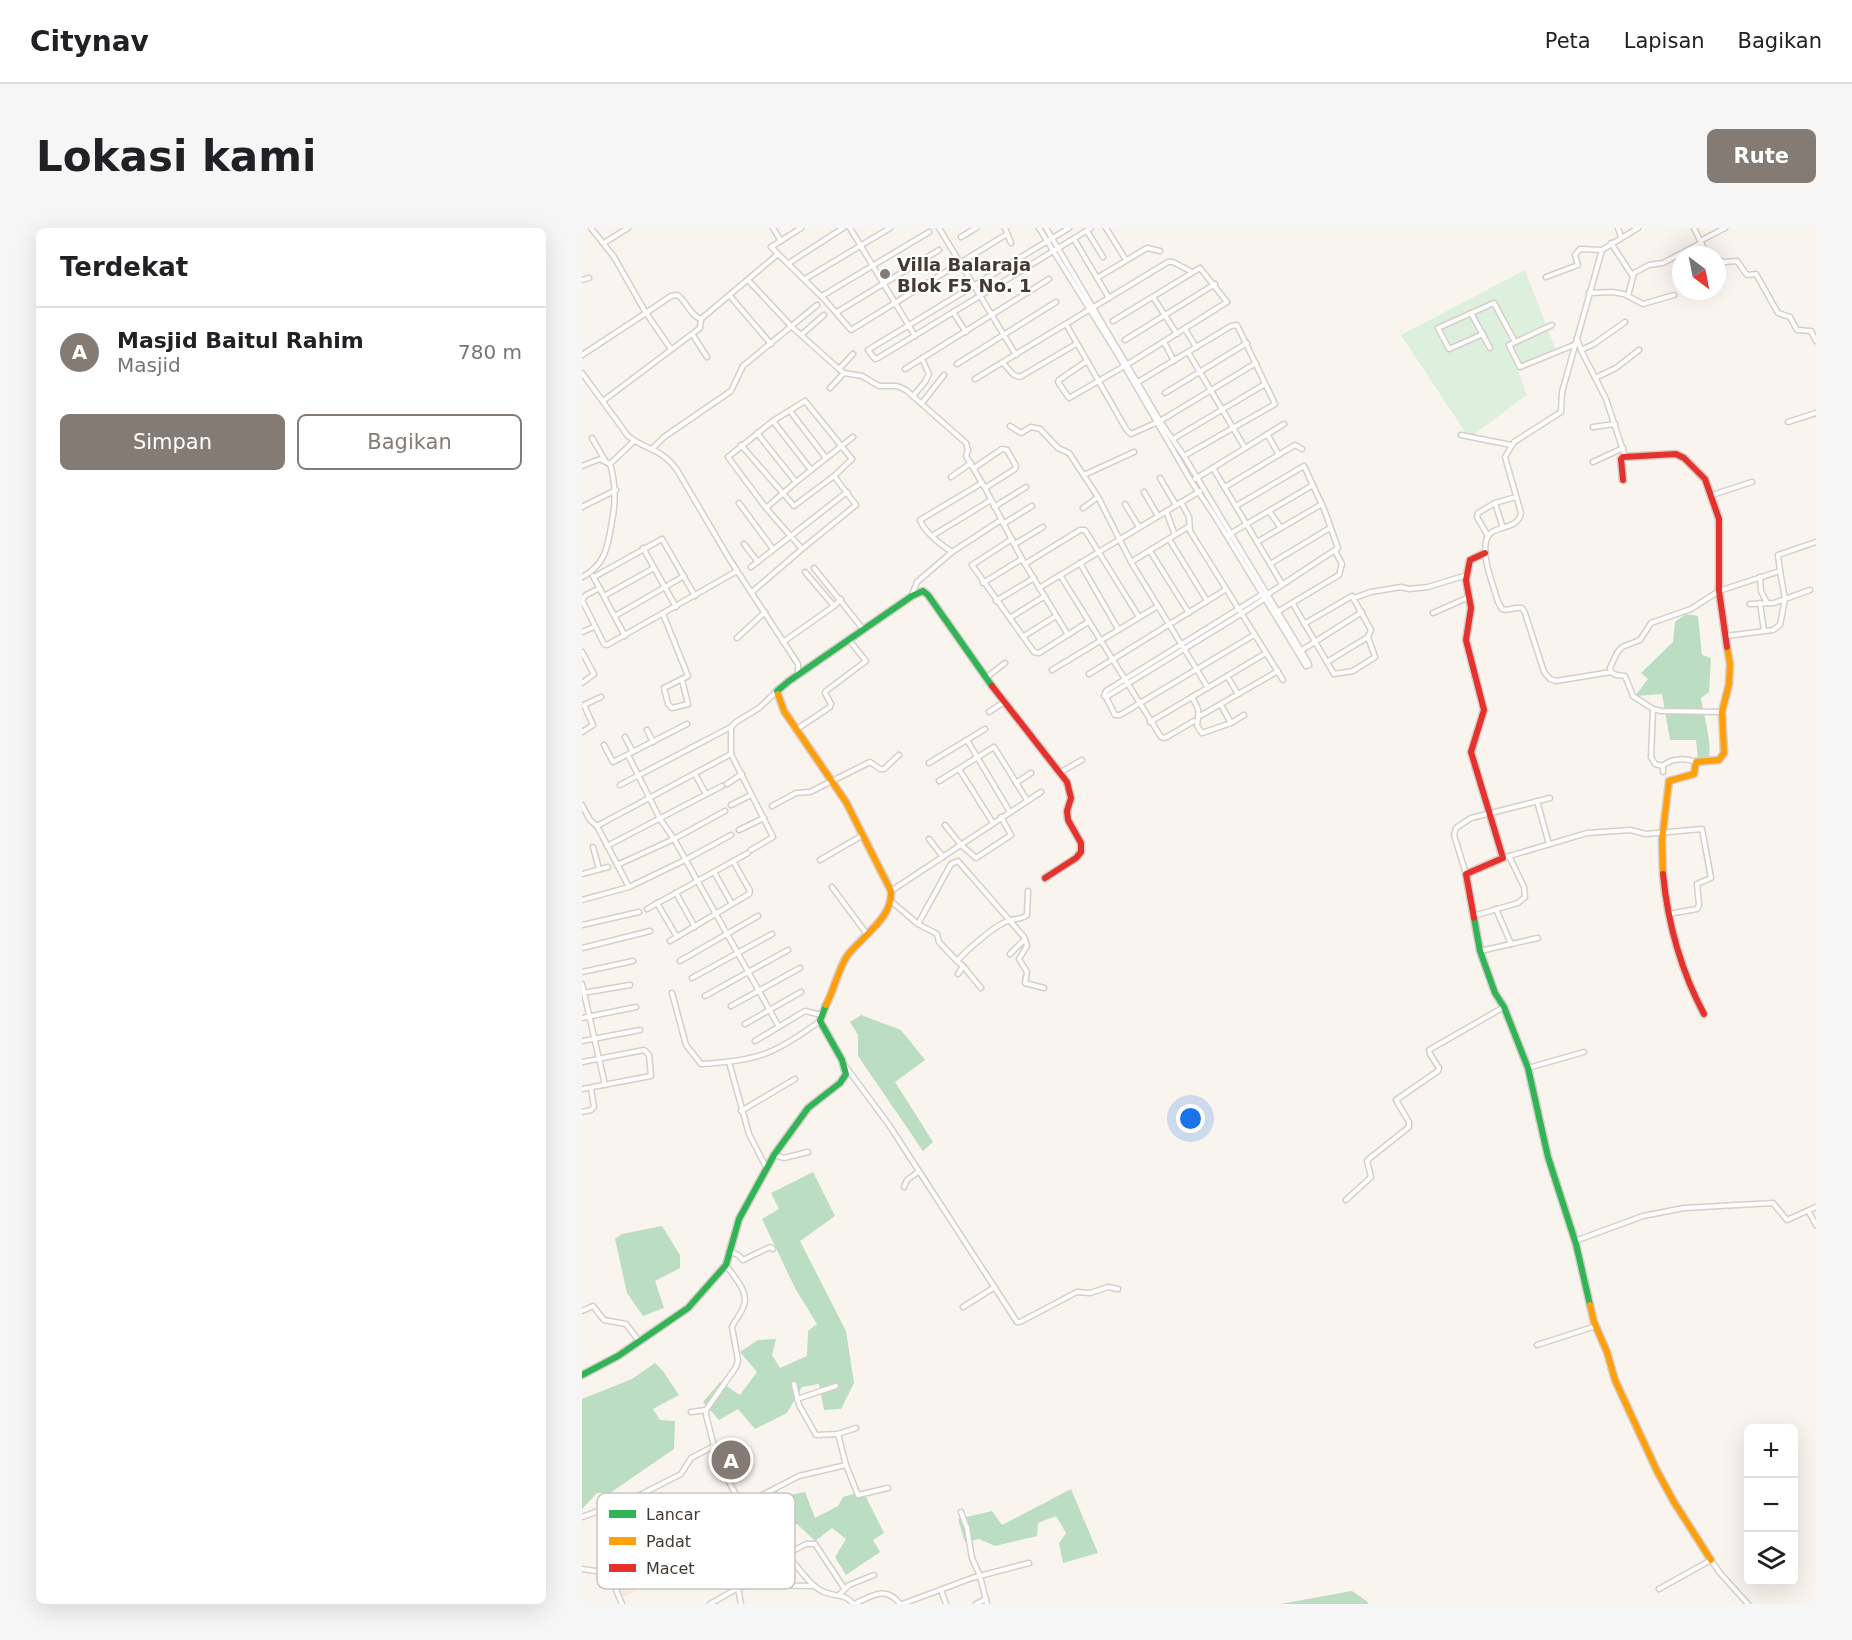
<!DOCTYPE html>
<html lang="id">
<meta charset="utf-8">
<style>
:root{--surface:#fff;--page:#f6f6f6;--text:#202124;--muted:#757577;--line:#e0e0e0;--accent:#847b74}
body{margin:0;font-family:"DejaVu Sans",sans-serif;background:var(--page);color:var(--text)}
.controls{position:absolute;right:18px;bottom:18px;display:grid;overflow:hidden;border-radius:9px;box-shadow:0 6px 24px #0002}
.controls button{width:54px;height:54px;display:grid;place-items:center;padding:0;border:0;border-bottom:2px solid var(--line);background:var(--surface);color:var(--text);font:30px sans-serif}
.compass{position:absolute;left:1090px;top:18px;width:54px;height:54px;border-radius:50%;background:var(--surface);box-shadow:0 6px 24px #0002;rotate:148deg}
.you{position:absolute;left:609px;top:891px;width:21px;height:21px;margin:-15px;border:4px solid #fff;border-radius:50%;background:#1a73e8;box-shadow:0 0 0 9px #1a73e833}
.badge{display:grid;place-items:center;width:39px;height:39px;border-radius:50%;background:var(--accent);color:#fff;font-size:20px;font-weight:700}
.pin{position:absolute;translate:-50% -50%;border:3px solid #fff;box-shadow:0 2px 6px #0006}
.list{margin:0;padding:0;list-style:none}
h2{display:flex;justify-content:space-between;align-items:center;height:78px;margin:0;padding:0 24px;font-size:26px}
h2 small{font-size:20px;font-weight:400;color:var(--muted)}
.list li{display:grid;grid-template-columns:39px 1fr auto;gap:18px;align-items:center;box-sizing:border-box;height:90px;padding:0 24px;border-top:2px solid var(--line)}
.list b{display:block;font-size:22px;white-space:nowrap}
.list p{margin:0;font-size:20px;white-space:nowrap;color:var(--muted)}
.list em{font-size:20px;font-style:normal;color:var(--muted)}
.actions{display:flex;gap:12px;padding:18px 24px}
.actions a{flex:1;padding:14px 0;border:2px solid var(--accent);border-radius:9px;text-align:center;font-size:21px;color:var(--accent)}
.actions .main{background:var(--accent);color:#fff}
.icon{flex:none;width:33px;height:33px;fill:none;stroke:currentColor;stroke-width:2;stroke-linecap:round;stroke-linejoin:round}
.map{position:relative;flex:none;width:1234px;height:1376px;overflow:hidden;border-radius:9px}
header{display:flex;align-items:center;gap:36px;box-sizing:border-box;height:84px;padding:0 30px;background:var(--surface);border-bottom:2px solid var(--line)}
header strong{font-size:28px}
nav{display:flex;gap:33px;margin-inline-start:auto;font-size:21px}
.intro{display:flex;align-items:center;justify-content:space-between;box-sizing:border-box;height:144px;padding:0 36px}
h1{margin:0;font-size:42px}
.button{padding:15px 27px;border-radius:9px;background:var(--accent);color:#fff;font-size:21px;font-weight:700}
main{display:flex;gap:36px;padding:0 36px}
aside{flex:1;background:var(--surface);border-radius:9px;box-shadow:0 6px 24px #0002}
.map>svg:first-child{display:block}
.built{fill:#f7e9de}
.green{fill:#dcf0dd}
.forest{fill:#bbddc2}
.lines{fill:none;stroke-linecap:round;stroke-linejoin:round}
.street-casing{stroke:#d6cfc9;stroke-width:7}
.fast-casing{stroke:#d6cfc9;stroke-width:9}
.slow-casing{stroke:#d6cfc9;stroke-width:9}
.jam-casing{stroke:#d6cfc9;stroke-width:9}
.street{stroke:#fefdfd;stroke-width:4}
.fast{stroke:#30b455;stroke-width:6}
.slow{stroke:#ff9f0a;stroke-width:6}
.jam{stroke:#e5322d;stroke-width:6}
.poi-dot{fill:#847b74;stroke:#fff;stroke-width:2}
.labels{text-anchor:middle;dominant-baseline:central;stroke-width:4.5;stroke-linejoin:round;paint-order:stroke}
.poi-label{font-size:18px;font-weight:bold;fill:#443a32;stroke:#fff;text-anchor:start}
.key{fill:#fff;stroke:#c7c4c2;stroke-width:1.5}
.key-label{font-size:16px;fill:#443a32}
</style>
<header>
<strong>Citynav</strong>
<nav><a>Peta</a><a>Lapisan</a><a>Bagikan</a></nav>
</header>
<div class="intro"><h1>Lokasi kami</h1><a class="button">Rute</a></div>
<main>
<aside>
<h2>Terdekat<small></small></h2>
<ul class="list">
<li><span class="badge">A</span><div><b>Masjid Baitul Rahim</b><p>Masjid</p></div><em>780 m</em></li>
</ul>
<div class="actions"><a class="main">Simpan</a><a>Bagikan</a></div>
</aside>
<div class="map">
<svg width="1234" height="1376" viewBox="0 0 1234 1376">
<rect width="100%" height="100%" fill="#faf4ef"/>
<polygon class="built" points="58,1339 67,1355 38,1371 29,1355"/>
<polygon class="green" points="943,42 973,120 936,143 945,167 887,210 819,107"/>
<g class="forest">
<path d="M1104 386 1116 388 1120 427 1129 430 1127 464 1119 470C1122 488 1130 515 1127 531H1116L1114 512H1088L1080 466 1053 468 1066 451 1059 445 1091 414 1093 394Z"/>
<polygon points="279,787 319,802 343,832 313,854 351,914 341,923 276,828 276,807 268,794"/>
<polygon points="231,944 253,988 218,1013 264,1103 272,1155 259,1181 242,1182 237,1156 220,1159 205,1185 173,1201 156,1181 137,1192 121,1174 138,1154 158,1167 175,1144 158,1124 176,1112 194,1111 190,1127 198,1140 225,1128 226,1103 235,1096 213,1060 180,991 197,981 189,965"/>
<polygon points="80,998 98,1027 98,1040 73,1053 82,1080 61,1088 45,1065 33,1011 40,1006"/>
<polygon points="73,1135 81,1143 97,1167 71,1181 78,1192 93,1193 92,1221 28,1265 15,1265 0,1281 0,1171 50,1151"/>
<polygon points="193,1259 198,1269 223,1264 233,1290 256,1278 261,1269 281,1263 302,1305 291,1312 298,1324 264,1347 253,1329 264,1311 250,1300 233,1313 215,1296 189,1305 184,1293 160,1295 154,1281"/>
<polygon points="489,1261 516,1325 481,1335 477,1315 484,1305 474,1288 456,1295 455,1308 413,1318 397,1311 383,1314 376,1291 410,1283 420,1297"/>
<polygon points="770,1363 786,1374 786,1376 698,1376"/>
</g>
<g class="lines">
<g class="street-casing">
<g id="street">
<path d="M9 0 32 29 64 85 89 68 95 67C105 73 108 88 119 91L196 26"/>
<polyline points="191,0 199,13"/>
<polyline points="219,0 189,19 243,72 269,102 425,6"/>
<polyline points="268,0 333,108"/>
<polyline points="357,0 434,127"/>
<polyline points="423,0 429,15"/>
<polyline points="457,0 536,127 609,253 632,287 724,438"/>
<polyline points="464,0 578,193 602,228 726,434 727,437 724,438"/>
<polyline points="487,0 286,122 293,131 296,130 509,0"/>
<polyline points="524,0 544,32"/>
<polyline points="1036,0 1039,9"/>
<polyline points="1112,0 1125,27"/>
<polyline points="505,3 521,29"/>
<polyline points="379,9 394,0"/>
<polyline points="492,11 527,70"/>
<polyline points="1118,13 1143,0"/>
<polyline points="22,15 46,0"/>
<polyline points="1029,15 1050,47"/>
<polyline points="1135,31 1143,34 1155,33 1165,47 1174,46 1196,85 1208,89 1215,102 1229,103 1234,113"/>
<polyline points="207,35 261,0"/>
<polyline points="964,49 996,37 993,27 998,21 1020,22"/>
<polyline points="515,50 565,20 578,23"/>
<polyline points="223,51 308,0"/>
<polyline points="0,52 7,50"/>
<polyline points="166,52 210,99 257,141"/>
<polyline points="1007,65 1030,64 1042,66 1061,76 1092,67"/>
<polyline points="148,68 189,116"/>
<polyline points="240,68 347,4"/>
<polyline points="1046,68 1052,45 1067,37 1081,35 1119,15"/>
<polyline points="571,69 595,106"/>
<polyline points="255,84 357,22"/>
<polyline points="371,84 384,104"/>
<polyline points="889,85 908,120"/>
<polyline points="484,96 544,201 549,206 578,193 674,135"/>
<polyline points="970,97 927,117 938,139 992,117"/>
<polyline points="603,101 614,119"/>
<polyline points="901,106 867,121 856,100 912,75 933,114"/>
<polyline points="111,107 125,129"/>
<polyline points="219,107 242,87"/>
<polyline points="995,110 999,122 1024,171 1043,228"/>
<polyline points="543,112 633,56"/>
<polyline points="582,114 592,133"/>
<polyline points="999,122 1012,116 1043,94"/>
<polyline points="606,124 663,220"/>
<polyline points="271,126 257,141 262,145 280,148 297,158 315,158 324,162 384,215 386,222 384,228 403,260 440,331 486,407"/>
<polyline points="0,127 64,85 89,121"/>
<polyline points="505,133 477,152 476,154 487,170 546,136 645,74 618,40 531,93"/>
<polyline points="421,135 432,147 438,149 494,116"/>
<polyline points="375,136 474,74"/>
<polyline points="323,141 467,51"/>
<path d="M0 145 46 208C65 223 78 219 95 242L148 332 216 436V444L214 447"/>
<polyline points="1013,150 1034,140 1057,122"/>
<polyline points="393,151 586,34 591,34 610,44"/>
<polyline points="556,154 649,98 655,97 693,176 602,228"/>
<polyline points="248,160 262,145"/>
<polyline points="583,165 665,115"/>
<polyline points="331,168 343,154 347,146 340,131"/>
<polyline points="21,173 118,100 119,91"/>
<polyline points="340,175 362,147"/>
<polyline points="208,183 244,230"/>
<polyline points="191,193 229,242"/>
<polyline points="1206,194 1234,185"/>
<polyline points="428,198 439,205 449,199 458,201 476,220 487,225 516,269 549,334 626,460"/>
<polyline points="1011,199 1033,196"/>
<polyline points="175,205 214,254"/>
<polyline points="685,206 697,227"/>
<polyline points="879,207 929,217"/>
<polyline points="10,210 24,234"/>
<polyline points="591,211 683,156"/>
<polyline points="159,217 212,278 252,248"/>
<polyline points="70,221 82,209 149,163 161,138 235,77"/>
<polyline points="1011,234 1041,220"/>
<polyline points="0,238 18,231 28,236"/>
<polyline points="392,240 420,221 425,222 434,238 433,241 403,260"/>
<polyline points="631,240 700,356"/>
<polyline points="502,247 552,224"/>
<polyline points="369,249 389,235"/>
<polyline points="578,250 594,277"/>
<polyline points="613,251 702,196"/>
<polyline points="643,259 713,217 720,221"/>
<polyline points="562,264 576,288"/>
<polyline points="1130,267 1170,254"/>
<polyline points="599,274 607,289 608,303 701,452"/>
<polyline points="157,275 191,321"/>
<polyline points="913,275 921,300"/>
<polyline points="543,276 557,299"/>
<polyline points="654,278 722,238 742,281 756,320 689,364 682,371 659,386 524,469 522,468 524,463 679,367 689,364"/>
<polyline points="0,279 34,262"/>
<polyline points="412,279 444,259"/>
<polyline points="184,280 214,254 271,209"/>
<polyline points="501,280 516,269"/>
<polyline points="584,283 593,307"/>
<polyline points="687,283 699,300"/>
<polyline points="421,296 450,278"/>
<polyline points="646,307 731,257"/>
<polyline points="350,308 409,272"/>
<polyline points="906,308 895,289 896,285 913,275 934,269"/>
<polyline points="430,311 390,337 452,424 457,425 506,394"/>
<polyline points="587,311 625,373"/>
<polyline points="675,314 740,276"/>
<polyline points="162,316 176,334"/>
<polyline points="433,316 461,299"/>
<polyline points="61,320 94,379"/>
<polyline points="568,323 607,385"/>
<path d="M370 324C358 316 343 305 338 292L400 255"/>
<polyline points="549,334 606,299"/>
<polyline points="498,335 536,401"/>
<polyline points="443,336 498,302 503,302 557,389"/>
<polyline points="688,336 748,300"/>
<polyline points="169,339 265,264"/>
<polyline points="232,340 281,401"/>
<polyline points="223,344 252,378"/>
<polyline points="478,347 579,509 583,510 612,493"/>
<polyline points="11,348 43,408"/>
<path d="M0 349C24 337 26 317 30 293 34 273 34 256 28 236L52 213"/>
<polyline points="12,349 80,311 113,368"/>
<polyline points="1178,349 1179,363 1185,375"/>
<polyline points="401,355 440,331"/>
<polyline points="18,360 4,367 0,372 22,416 25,417 155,343"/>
<polyline points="457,360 618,263"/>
<polyline points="170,364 220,321 184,280 146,229 191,193 223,173 270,231 252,248 274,277 220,321"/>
<polyline points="330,367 335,354 370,324 419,292"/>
<polyline points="22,368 72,340"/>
<polyline points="772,370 789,364 819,359 827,361 846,359 885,347"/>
<polyline points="414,373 452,350"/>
<polyline points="1178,375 1182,403"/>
<polyline points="711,376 752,446 771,443 793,429 786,409 789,402 770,368 722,396"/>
<polyline points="1168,376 1192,375 1228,362"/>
<polyline points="695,384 757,347 760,336 753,323"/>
<polyline points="851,385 887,369"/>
<polyline points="81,386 106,448 82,460 86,476 90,480 106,476 100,452"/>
<polyline points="33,388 102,348"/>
<polyline points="428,390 463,368"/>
<polyline points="0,404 12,399"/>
<polyline points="442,408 474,388"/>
<polyline points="1144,408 1191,402 1198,397 1203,371 1198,343"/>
<polyline points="155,410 183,384"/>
<polyline points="201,414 252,378 259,371"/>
<polyline points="720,422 780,384"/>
<polyline points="0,424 12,446 0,455"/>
<polyline points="745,434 786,409"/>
<polyline points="470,442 576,378"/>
<path d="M1029 444 974 453 968 451 962 444 943 385 940 380C933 378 926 384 920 381L916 374C911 356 900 331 904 313 908 295 936 304 939 285L923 229 932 214 979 184 980 164 1020 22 1056 0"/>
<polyline points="507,446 643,362"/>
<polyline points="645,448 656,466"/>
<polyline points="405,449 423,435"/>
<polyline points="524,469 533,487 538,487 672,407"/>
<path d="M610 469C618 483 617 483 615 498L620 505 649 495"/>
<polyline points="639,477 649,495 662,487"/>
<polyline points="1071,481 1069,529 1073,536 1081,538"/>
<polyline points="407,484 422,474"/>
<polyline points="1140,484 1079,483 1071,481 1051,468 1043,448 1034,447 1029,444 1028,440 1035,425 1040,419 1058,412 1069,395 1109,381 1137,363 1198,343 1196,327 1234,314"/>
<polyline points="618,488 696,443"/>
<polyline points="568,494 684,425"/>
<polyline points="149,500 149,526 191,609 169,622"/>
<polyline points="215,501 248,479 249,476 243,465 244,463 284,433 267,412"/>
<polyline points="65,502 71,514"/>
<polyline points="0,504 11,497 2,477 19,469"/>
<polyline points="43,509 51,524"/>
<polyline points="385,512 428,584"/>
<polyline points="22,517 31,534 105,496"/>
<polyline points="46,527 78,591 92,611 197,799"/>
<polyline points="347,535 403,501"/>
<polyline points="377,541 411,595"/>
<polyline points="479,544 500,532"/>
<path d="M1081 544V538C1089 530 1104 530 1114 534"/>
<polyline points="113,546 124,566"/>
<polyline points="357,553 412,519 445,572"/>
<polyline points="434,555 449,545"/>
<polyline points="145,556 160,546"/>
<polyline points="38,557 149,499 154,494 177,480 195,463"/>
<polyline points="955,573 967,616"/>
<polyline points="0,577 8,592 15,598 47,659"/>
<polyline points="149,577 169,567"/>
<polyline points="190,578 214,565 228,564 288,534 298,541 302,541 317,527"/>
<polyline points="363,597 379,617 394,630 429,607 419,589"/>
<polyline points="15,598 149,526"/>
<polyline points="157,602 182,590"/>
<polyline points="347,611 361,629"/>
<polyline points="25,618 140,558"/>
<polyline points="11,619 17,641"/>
<polyline points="921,630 1005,605 1048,602 1064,606 1120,601 1129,650 1115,656 1117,677 1115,681 1086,686"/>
<polyline points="238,632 281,607"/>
<polyline points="35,637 92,611 143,583"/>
<polyline points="132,644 150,676"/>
<polyline points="0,646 26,639"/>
<polyline points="884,646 872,607 874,600 889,590 968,570"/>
<polyline points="250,659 284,705"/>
<polyline points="309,663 459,564"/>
<polyline points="94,665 113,699"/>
<polyline points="0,672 47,659 103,632 149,607"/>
<polyline points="310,674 336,696 355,706 357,714 375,733"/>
<polyline points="75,675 95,709"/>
<polyline points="65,681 166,625"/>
<polyline points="914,681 929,716"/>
<polyline points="891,688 936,675 943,669 942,659 927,628"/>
<polyline points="336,696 369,636 376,633 442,709 443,711 428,726"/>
<polyline points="0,697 57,684"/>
<polyline points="443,711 445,718 437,731 445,744 443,755 462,760"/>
<polyline points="88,713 167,666 168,663 151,633"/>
<polyline points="0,720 68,703"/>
<polyline points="898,723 956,710"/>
<polyline points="98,733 176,688"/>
<polyline points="381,738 399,760"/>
<polyline points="0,744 51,733"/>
<path d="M376 746 381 738 375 733C385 722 413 697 426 693 434 690 439 692 445 687L446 663"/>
<polyline points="110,750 190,706"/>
<polyline points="0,756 23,857"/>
<polyline points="1,765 48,757"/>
<path d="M90 765 104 817 119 836C176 833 193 826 238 793"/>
<polyline points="123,768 206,722"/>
<polyline points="149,778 218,740"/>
<polyline points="0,790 54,779"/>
<polyline points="163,796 219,764"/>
<polyline points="0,813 58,802"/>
<polyline points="173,813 223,783 240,787"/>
<polyline points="0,834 62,822 67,827 69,848 0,861"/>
<polyline points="147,834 167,906 184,939"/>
<polyline points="264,839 307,897 435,1094 438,1094 495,1064 508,1065 526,1059 536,1061"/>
<polyline points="946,840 1002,824"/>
<polyline points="159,883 213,851"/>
<polyline points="0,884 9,882 12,879 9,860"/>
<polyline points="192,927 202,930 226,924"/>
<polyline points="322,959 325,952 336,944"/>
<polyline points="764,972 789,949 785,933 788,930 827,899 827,894 814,872 856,843 857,840 848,826 847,822 922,779"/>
<polyline points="1227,984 1234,997"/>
<polyline points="993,1013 1061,988 1102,980 1191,975 1205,992 1234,979"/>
<polyline points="147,1023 156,1027 161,1032 188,1019 191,1021"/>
<path d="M144 1037C151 1048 167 1063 162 1077 160 1085 153 1092 150 1099L156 1132 154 1139 124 1182V1187L132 1218 146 1252 177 1309 188 1325 206 1328C217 1340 230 1361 245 1365 256 1369 264 1366 271 1376"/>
<polyline points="381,1079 413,1059"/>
<polyline points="0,1083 11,1078 22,1092 44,1096 57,1113"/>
<polyline points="955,1117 1014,1098"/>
<polyline points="212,1156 217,1177 234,1207 256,1206"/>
<polyline points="215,1171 254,1158"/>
<polyline points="109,1184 124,1182"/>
<polyline points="264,1237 256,1206 274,1200"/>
<polyline points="159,1278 217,1248 264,1237 276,1267 306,1260"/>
<polyline points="379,1284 385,1300 390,1330 398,1348 405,1376"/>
<polyline points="0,1289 52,1270 99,1246 109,1230 132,1218"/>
<polyline points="142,1297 164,1288"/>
<polyline points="203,1327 224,1316 233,1316 262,1360"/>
<polyline points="0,1341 27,1345"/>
<polyline points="1077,1361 1129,1332 1138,1345 1166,1376"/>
<polyline points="359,1362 364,1376"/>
<polyline points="257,1367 267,1357 292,1347"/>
<polyline points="40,1376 24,1338 25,1325 34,1317 74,1301"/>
<polyline points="128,1376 156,1360"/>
<polyline points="159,1376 156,1360 167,1357 232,1358"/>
<path d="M272 1376C290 1368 304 1357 318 1376"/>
<polyline points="320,1376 390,1350 447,1335"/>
<polyline points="394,1376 404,1371"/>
</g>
</g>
<g class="fast-casing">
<g id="fast">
<polyline points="196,466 195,463 207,453 330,368 341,363 346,367 410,458"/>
<polyline points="892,690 898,723 913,765 922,779 946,840 966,929 994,1016 1008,1077"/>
<polyline points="0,1147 36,1128 106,1080 144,1037 157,991 192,927 226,880 258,855 264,846 260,832 238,793 244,777"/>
</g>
</g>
<g class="slow-casing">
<g id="slow">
<path d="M196 466 202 483 264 574 309 663C311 690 280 708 265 728 256 742 252 762 244 777"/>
<polyline points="1081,646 1080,612 1087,553 1112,546 1114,534 1137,532 1142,525 1140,484 1147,456 1148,436 1145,419"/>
<polyline points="1008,1077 1012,1094 1025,1124 1033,1152 1075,1243 1092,1274 1129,1332"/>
</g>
</g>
<g class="jam-casing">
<g id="jam">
<polyline points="1041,252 1039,231 1041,229 1094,226 1102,230 1123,251 1137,291 1137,363 1145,419"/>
<polyline points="410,458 485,554 489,570 485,583 486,592 499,615 499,624 494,630 463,650"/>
<path d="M1081 646C1086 697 1098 741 1122 786"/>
<polyline points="892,690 884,646 921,630 889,524 902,482 884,412 889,380 884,352 888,332 903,325"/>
</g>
</g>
<use href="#street" class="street"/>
<use href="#fast" class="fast"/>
<use href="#slow" class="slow"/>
<use href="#jam" class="jam"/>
</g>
<circle class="poi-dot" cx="303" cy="46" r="6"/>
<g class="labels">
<g class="poi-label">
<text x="315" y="36">Villa Balaraja<tspan x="315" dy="21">Blok F5 No. 1</tspan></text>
</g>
</g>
<rect x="15" y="1265" width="198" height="96" rx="9" class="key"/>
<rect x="27" y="1282" width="27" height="8" fill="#30b455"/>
<rect x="27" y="1309" width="27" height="8" fill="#ff9f0a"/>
<rect x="27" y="1336" width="27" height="8" fill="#e5322d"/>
<g class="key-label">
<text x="64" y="1292">Lancar</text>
<text x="64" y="1319">Padat</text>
<text x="64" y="1346">Macet</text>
</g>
</svg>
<div class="controls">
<button>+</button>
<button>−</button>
<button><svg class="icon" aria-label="layers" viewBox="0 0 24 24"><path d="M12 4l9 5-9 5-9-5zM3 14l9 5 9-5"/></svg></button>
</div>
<svg class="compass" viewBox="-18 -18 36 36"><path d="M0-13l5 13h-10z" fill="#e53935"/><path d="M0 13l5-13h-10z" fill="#757577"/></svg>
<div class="you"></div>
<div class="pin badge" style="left:149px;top:1232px">A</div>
</div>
</main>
